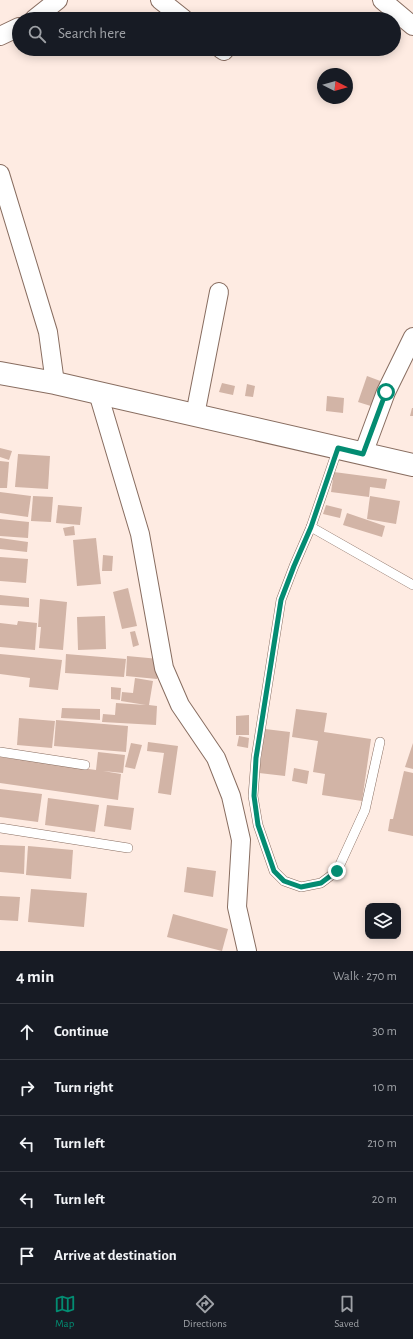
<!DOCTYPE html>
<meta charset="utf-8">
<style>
:root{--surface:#171b24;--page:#242831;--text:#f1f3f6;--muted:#9ea1a6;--line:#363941;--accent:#038c72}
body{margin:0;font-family:"Alegreya Sans",sans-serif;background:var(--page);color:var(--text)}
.controls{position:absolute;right:12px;bottom:12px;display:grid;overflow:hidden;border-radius:8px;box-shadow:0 2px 10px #0003}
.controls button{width:36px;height:36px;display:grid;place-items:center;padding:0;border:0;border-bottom:1px solid var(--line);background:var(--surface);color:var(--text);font:20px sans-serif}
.compass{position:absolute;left:317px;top:68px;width:36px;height:36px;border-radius:50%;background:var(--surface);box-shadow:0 2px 10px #0003;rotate:96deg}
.stop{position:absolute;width:12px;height:12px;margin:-9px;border:3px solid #038c72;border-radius:50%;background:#fff}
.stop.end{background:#038c72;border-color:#fff;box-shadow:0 1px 4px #0008}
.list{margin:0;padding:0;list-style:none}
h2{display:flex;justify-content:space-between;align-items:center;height:52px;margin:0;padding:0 16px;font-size:17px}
h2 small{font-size:13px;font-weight:400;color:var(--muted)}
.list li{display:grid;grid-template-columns:26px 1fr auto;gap:12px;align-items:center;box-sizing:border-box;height:56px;padding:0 16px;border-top:1px solid var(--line)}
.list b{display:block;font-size:15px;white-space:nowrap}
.list em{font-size:13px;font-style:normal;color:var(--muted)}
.icon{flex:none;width:22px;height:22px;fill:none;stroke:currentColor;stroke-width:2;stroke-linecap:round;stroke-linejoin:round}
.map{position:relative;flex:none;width:413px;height:951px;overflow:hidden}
.search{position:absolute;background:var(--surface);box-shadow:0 2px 10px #0003;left:12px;right:12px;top:12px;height:44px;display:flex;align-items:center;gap:10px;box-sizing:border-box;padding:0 14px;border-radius:22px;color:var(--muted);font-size:15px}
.sheet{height:332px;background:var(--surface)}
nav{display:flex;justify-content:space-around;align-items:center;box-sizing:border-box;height:56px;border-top:1px solid var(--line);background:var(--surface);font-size:11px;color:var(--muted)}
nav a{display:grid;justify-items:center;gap:2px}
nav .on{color:var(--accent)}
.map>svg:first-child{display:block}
.building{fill:#d2b4a6}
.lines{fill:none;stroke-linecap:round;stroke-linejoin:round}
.service-casing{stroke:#886d60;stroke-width:10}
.minor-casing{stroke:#886d60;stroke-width:20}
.secondary-casing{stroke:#886d60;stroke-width:24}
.service{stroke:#fff;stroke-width:9}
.minor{stroke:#fff;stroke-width:18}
.secondary{stroke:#fff;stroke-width:22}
.route{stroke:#038c72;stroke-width:5}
</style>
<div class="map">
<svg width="413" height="951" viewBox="0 0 413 951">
<rect width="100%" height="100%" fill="#feebe2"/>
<g class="building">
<polygon points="367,376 383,382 374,407 358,402"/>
<polygon points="222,383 235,386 233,395 219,392"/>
<polygon points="247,384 255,386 253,397 245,396"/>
<polygon points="327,396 344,398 343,413 326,411"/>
<polygon points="412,408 413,408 413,416 410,416"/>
<polygon points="0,448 12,451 9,460 0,457"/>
<polygon points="18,454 50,456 48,489 15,487"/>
<polygon points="0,461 9,462 7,488 0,488"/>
<polygon points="334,472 387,479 385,489 370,487 369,497 331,492"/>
<polygon points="0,492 31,496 28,517 0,513"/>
<polygon points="33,496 53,497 51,522 31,521"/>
<polygon points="370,496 400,501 396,524 367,519"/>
<polygon points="58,505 82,507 80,525 56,523"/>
<polygon points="326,505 342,509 340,518 323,514"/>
<polygon points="347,513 385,526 382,537 343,525"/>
<polygon points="0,519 29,522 28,538 0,536"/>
<polygon points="74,526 75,535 65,536 63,528"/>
<polygon points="0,538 28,542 27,552 0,549"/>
<polygon points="96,538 101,584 77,586 73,540"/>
<polygon points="103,555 113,556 112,571 102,571"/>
<polygon points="0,557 28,559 26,583 0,581"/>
<polygon points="128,588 137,626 122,629 113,592"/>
<polygon points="0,595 29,598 29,607 0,605"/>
<polygon points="40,599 67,602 63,650 39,648 41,627 38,627"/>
<polygon points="105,616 106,649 78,650 77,617"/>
<polygon points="18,621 37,623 35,650 0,647 0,623 17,625"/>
<polygon points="135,631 139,645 133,647 130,632"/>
<polygon points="0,654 62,660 58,690 29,687 30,678 0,674"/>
<polygon points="66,654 126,659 124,677 65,673"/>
<polygon points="127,656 159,659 157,679 126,676"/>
<polygon points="135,678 153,681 149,705 157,706 156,725 102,722 103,714 115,715 116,703 146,705 121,701 122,692 133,693"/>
<polygon points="111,687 121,688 120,700 111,699"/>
<polygon points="62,708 100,709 100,720 61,718"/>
<polygon points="296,709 327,713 324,732 371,739 362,801 322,795 325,774 313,772 318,741 292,737"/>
<polygon points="249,715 249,735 236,735 236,716"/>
<polygon points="19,718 55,721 52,748 17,745"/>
<polygon points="56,720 128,726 126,752 54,746"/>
<polygon points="265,729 290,732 285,776 259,773"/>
<polygon points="239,736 249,738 248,748 237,746"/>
<polygon points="148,742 178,746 171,795 158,793 164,753 147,751"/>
<polygon points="131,743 142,745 135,769 125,767"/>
<polygon points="413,743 413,769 405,767"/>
<polygon points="98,752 125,755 123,773 103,771 121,774 118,800 0,783 0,757 96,770"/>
<polygon points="294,768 309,771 307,784 292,781"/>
<polygon points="404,771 413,773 413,836 388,831 390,819 393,819"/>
<polygon points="0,789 42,794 38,822 0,817"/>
<polygon points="48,798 99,805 95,832 45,825"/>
<polygon points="107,805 134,808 131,830 104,826"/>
<polygon points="0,845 25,846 24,874 0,872"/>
<polygon points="28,846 73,850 71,879 26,875"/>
<polygon points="187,867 216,871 213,897 184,892"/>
<polygon points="31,889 87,893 84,927 28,922"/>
<polygon points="0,896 20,897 18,921 0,920"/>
<polygon points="173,914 228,929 222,951 167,937"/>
</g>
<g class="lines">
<g class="service-casing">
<g id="service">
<polyline points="338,448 311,527 294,566 281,600 256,758 253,796 258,825 274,871 284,881 301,887 321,883 337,871 365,810 380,742"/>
<polyline points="311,527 413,585"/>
<polyline points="0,752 85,765"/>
<polyline points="0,828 128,848"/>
</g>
</g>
<g class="minor-casing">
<g id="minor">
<polyline points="160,0 184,19"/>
<polyline points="382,0 413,26"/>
<polyline points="34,19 58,0"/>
<polyline points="0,36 19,27"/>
<polyline points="221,49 224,51"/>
<polyline points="0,174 48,332 55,383"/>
<polyline points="98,393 140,534 164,668 180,705 216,758 231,796 241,840 237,907 247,951"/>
<polyline points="195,415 219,292"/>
<polyline points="363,454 386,392 413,337"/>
</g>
</g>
<g class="secondary-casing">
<polyline id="secondary" points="0,373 55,383 413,465"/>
</g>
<use href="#service" class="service"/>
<use href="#minor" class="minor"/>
<use href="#secondary" class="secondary"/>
</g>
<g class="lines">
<polyline class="route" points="337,871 321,883 301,887 284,881 274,871 258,825 254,796 256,758 281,600 294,566 311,527 338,448 363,454 386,392"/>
</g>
</svg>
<div class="controls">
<button><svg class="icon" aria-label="layers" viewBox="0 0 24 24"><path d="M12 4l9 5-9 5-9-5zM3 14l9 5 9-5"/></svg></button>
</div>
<svg class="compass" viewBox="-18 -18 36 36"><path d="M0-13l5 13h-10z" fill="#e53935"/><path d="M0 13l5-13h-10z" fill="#9ea1a6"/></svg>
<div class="stop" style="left:386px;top:392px"></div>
<div class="stop end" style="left:337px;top:871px"></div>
<div class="search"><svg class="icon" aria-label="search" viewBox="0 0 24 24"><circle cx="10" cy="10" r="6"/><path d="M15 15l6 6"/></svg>Search here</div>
</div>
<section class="sheet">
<h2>4 min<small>Walk · 270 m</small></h2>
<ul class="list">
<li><svg class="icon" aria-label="ahead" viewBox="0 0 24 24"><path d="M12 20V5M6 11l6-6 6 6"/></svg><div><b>Continue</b></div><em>30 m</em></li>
<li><svg class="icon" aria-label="right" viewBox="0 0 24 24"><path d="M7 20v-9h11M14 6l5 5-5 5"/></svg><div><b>Turn right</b></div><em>10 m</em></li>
<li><svg class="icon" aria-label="left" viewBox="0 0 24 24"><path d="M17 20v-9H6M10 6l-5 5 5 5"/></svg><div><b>Turn left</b></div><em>210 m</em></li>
<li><svg class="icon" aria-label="left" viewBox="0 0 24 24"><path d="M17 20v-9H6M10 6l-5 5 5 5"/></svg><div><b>Turn left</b></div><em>20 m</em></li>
<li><svg class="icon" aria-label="arrive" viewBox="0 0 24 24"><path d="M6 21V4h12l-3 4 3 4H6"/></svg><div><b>Arrive at destination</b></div></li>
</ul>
</section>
<nav>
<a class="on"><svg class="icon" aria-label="map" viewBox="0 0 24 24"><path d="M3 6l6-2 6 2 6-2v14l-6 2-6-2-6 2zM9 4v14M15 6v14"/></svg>Map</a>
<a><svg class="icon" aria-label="directions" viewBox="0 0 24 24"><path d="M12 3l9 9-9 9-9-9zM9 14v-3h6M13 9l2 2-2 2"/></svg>Directions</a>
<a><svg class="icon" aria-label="saved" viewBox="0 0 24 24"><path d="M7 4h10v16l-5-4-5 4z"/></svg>Saved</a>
</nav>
